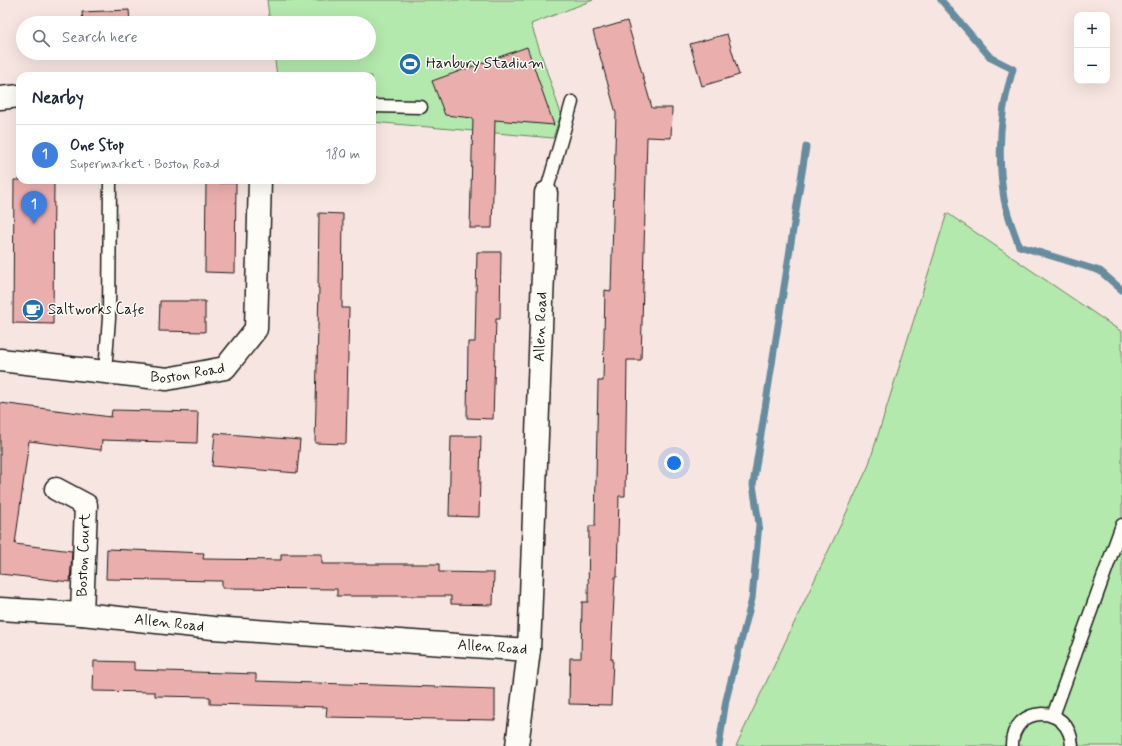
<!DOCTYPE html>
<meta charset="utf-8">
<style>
:root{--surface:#fff;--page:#f6f6f7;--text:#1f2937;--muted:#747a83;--line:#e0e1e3;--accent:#1f6fb2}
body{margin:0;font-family:Mynerve,sans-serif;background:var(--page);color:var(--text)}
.controls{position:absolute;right:12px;top:12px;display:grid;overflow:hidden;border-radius:8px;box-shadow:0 4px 16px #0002}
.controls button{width:36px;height:36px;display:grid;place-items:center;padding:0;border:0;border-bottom:1px solid var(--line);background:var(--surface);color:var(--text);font:20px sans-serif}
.you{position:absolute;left:674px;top:463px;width:14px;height:14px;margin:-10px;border:3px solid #fff;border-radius:50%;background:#1a73e8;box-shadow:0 0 0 6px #1a73e833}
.badge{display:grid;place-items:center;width:26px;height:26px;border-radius:50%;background:var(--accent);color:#fff;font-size:13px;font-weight:700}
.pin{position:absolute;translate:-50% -33px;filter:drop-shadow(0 1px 2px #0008)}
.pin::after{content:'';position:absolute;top:21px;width:14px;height:12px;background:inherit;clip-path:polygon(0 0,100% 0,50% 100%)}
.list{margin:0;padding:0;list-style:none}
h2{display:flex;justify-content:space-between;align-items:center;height:52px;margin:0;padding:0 16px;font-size:17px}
h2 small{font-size:13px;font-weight:400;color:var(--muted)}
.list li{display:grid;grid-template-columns:26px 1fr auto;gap:12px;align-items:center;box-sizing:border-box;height:60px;padding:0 16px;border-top:1px solid var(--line)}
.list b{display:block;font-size:15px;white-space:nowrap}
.list p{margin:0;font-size:13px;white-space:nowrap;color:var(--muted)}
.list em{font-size:13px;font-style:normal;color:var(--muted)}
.icon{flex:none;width:22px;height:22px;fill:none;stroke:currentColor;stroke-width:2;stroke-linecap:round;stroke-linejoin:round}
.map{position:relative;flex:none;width:1122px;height:746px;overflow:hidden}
.search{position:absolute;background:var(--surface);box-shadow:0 4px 16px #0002;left:16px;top:16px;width:360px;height:44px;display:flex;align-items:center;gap:10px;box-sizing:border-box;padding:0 14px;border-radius:22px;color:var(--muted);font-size:15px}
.panel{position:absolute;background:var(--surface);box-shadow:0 4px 16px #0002;left:16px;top:72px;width:360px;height:112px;border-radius:12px}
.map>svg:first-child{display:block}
.green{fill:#b3e9ac;stroke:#688264}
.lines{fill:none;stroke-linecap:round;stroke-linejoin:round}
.stream{stroke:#658d9f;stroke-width:7}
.building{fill:#eaafad;stroke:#1c1c1c}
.lane-casing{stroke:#1c1c1c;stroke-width:15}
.street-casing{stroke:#1c1c1c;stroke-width:25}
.lane{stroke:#fdfcf7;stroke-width:12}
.street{stroke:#fdfcf7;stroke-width:22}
.labels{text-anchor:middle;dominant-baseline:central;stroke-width:3;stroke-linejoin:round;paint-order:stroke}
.poi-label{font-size:15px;fill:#1c1c1c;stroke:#fdfcf7;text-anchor:start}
.street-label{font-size:15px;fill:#1c1c1c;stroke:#fdfcf7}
</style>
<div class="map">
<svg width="1122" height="746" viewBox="0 0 1122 746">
<rect width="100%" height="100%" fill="#f7e5e1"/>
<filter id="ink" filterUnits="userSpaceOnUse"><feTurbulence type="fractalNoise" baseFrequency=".025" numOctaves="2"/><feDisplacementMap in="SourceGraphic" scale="8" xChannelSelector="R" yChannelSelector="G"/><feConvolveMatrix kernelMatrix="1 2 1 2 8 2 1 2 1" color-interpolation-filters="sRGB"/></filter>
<g filter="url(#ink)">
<g class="green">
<polygon points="267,0 593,0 531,24 561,114 553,138 372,122 372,76 277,76 274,53 369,53 369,23 270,23"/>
<polygon points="947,213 1122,332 1122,746 736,746 868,467"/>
</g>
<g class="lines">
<g class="stream">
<path d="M941 0 991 58 1013 69C999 113 997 154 1004 199 1007 215 1014 231 1019 246L1100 271 1122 290"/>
<polyline points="719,746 726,700 752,599 759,524 753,485 806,147"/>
</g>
</g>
<g class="building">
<polygon points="129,10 130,23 83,23 82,12"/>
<polygon points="627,21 652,108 672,108 671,138 647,137 641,360 627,360 625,496 619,496 617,577 615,577 611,659 613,659 611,705 569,704 570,658 581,658 582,602 588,602 589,526 595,526 598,381 603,381 605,290 611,291 616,113 593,31"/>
<polygon points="727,34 739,75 702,86 690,44"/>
<polygon points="527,47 554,125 495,120 492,228 470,228 473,118 445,115 432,81"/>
<polygon points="84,53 131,53 84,56"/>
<polygon points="14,180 54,180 53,324 13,323"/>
<polygon points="206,183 236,183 235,273 205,272"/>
<polygon points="319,213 343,214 342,308 349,308 346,444 315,443 319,288 318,288"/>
<polygon points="477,252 501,252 500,319 496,319 493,419 467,418 468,342 475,342"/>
<polygon points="160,301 205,301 205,332 159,331"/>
<polygon points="0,403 111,417 112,410 198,412 197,443 102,440 101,450 29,441 15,544 72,551 70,582 0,574"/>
<polygon points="215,433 300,440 297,473 212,466"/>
<polygon points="451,436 481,436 479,517 449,516"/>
<polygon points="107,549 204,553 203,559 281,560 281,554 322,554 322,564 439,564 439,572 494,573 493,605 451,604 451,596 337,596 337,589 222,588 222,581 106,579"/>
<polygon points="94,661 134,662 134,670 256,674 256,681 495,689 495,720 326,717 327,707 210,704 210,697 155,696 155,692 93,691"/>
</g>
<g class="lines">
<g class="lane-casing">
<g id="lane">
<polyline points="372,106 421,107"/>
<polyline points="546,193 572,102"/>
<polyline points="105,372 109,318 110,180"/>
<polyline points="1053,716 1122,525"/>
<path d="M1012 746C1011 705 1070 702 1072 746"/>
</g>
</g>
<g class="street-casing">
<g id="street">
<polyline points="0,98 20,96"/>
<path id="s1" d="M0 360 167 379 225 368 256 329 260 180"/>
<polyline points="56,489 86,505 82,614"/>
<path id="s2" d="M0 609 82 614 213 628 529 650 546 193"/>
<polyline points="517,746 529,650"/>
</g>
</g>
<use href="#lane" class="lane"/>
<use href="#street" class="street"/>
</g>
</g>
<defs>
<g id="stadium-disc" transform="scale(1.15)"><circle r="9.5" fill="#1f6fb2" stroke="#fdfcf7"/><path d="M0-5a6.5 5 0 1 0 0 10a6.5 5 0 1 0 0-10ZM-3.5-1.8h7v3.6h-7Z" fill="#fff"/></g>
<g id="cafe-disc" transform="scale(1.15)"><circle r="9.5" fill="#1f6fb2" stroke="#fdfcf7"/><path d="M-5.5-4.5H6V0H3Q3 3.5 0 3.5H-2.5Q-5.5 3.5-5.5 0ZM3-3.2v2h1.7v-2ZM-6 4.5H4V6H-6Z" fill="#fff"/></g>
</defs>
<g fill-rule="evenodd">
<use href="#stadium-disc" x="410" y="64"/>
<use href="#cafe-disc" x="33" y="310"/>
</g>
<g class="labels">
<g class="poi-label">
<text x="426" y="64">Hanbury Stadium</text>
<text x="48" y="310">Saltworks Cafe</text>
</g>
<g class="street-label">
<text stroke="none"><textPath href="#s2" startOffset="854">Allen Road</textPath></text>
<text stroke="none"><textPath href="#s1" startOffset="189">Boston Road</textPath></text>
<text transform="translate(84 555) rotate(-88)">Boston Court</text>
<text stroke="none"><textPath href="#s2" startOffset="170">Allen Road</textPath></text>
<text stroke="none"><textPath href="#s2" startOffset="494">Allen Road</textPath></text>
</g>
</g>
</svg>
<div class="controls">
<button>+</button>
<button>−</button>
</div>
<div class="you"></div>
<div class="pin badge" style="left:34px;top:224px;background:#3f7fe0">1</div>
<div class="search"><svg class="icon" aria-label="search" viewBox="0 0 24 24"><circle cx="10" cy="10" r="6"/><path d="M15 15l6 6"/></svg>Search here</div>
<section class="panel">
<h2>Nearby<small></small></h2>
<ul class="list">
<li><span class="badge" style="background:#3f7fe0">1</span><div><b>One Stop</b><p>Supermarket · Boston Road</p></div><em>180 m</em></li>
</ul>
</section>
</div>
